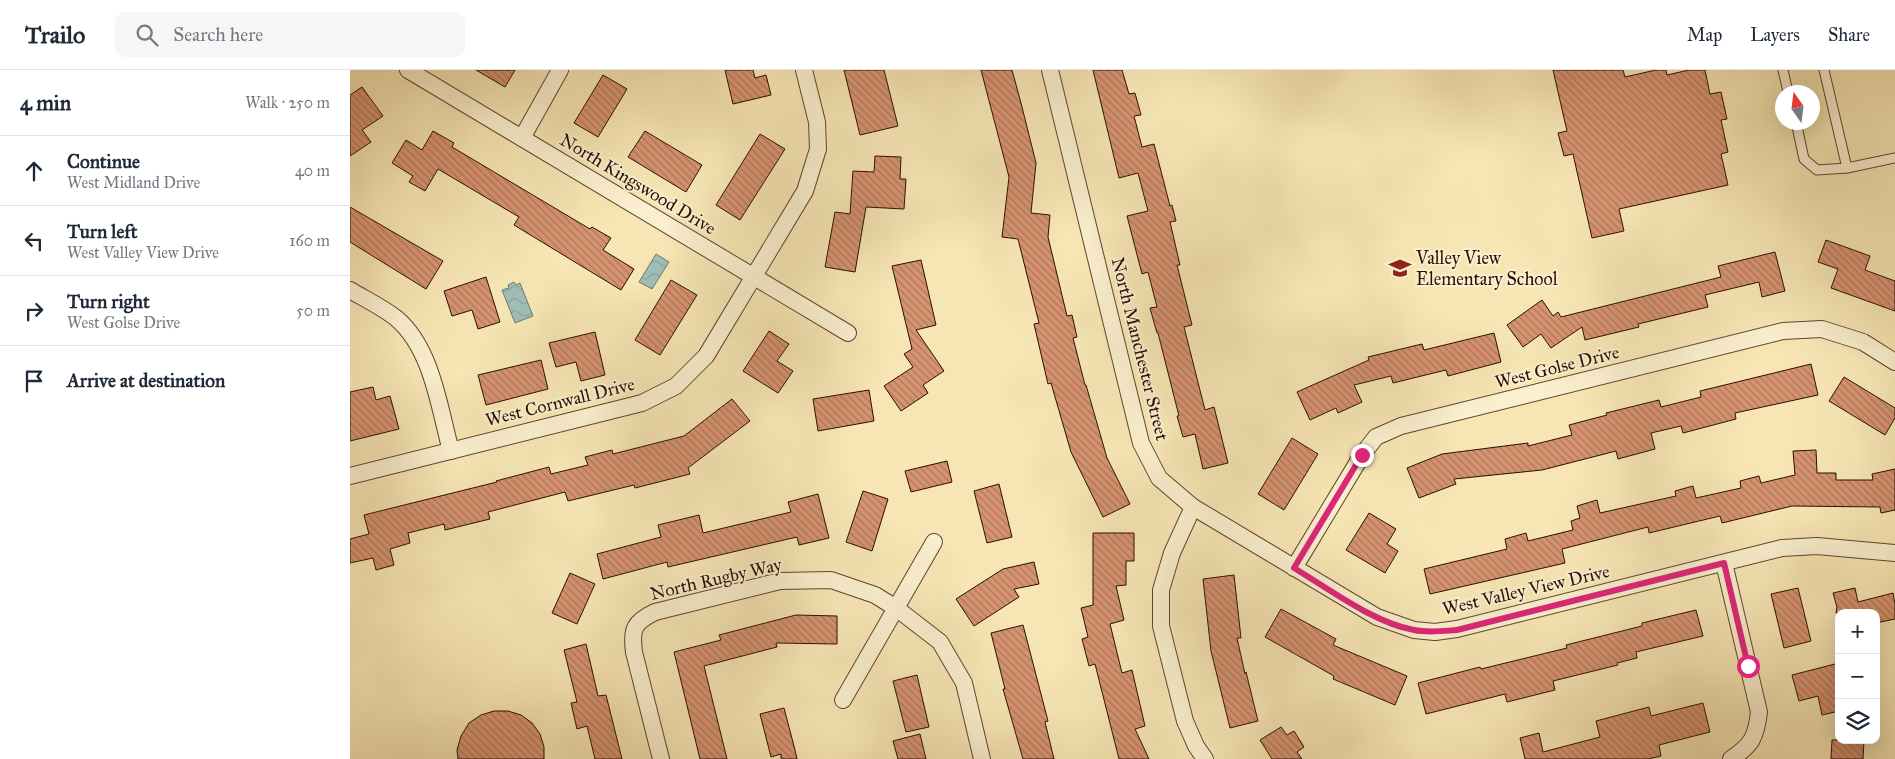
<!DOCTYPE html>
<meta charset="utf-8">
<style>
:root{--surface:#fff;--page:#f6f6f7;--text:#1f2937;--muted:#747a83;--line:#e0e1e3}
body{margin:0;font-family:"IM FELL Great Primer",serif;background:var(--page);color:var(--text)}
.controls{position:absolute;right:15px;bottom:15px;display:grid;overflow:hidden;border-radius:10px;box-shadow:0 5px 20px #0002}
.controls button{width:45px;height:45px;display:grid;place-items:center;padding:0;border:0;border-bottom:1px solid var(--line);background:var(--surface);color:var(--text);font:25px sans-serif}
.compass{position:absolute;left:1425px;top:15px;width:45px;height:45px;border-radius:50%;background:var(--surface);box-shadow:0 5px 20px #0002;rotate:346deg}
.stop{position:absolute;width:15px;height:15px;margin:-11px;border:4px solid #db2777;border-radius:50%;background:#fff}
.stop.end{background:#db2777;border-color:#fff;box-shadow:0 1px 5px #0008}
.list{margin:0;padding:0;list-style:none}
h2{display:flex;justify-content:space-between;align-items:center;height:65px;margin:0;padding:0 20px;font-size:21px}
h2 small{font-size:16px;font-weight:400;color:var(--muted)}
.list li{display:grid;grid-template-columns:32px 1fr auto;gap:15px;align-items:center;box-sizing:border-box;height:70px;padding:0 20px;border-top:1px solid var(--line)}
.list b{display:block;font-size:19px;white-space:nowrap}
.list p{margin:0;font-size:16px;white-space:nowrap;color:var(--muted)}
.list em{font-size:16px;font-style:normal;color:var(--muted)}
.icon{flex:none;width:28px;height:28px;fill:none;stroke:currentColor;stroke-width:2;stroke-linecap:round;stroke-linejoin:round}
.map{position:relative;flex:none;width:1545px;height:689px;overflow:hidden}
header{display:flex;align-items:center;gap:30px;box-sizing:border-box;height:70px;padding:0 25px;background:var(--surface);border-bottom:1px solid var(--line)}
header strong{font-size:24px}
nav{display:flex;gap:28px;margin-inline-start:auto;font-size:18px}
.search{width:350px;height:45px;background:var(--page);display:flex;align-items:center;gap:12px;box-sizing:border-box;padding:0 18px;border-radius:10px;color:var(--muted);font-size:19px}
main{display:flex}
aside{flex:1;background:var(--surface)}
.map>svg:first-child{display:block}
.water{fill:url(#water-waves);stroke:#70786e}
.building{fill:url(#building-back-hatch);stroke:#290f03}
.lines{fill:none;stroke-linecap:round;stroke-linejoin:round}
.lane-casing{stroke:#5c452f;stroke-width:11}
.street-casing{stroke:#5c452f;stroke-width:18}
.lane{stroke:#faefce;stroke-width:9}
.street{stroke:#faefce;stroke-width:16}
.route{stroke:#db2777;stroke-width:6}
.labels{text-anchor:middle;dominant-baseline:central;stroke-width:4;stroke-linejoin:round;paint-order:stroke}
.street-label{font-size:18px;fill:#290f03;stroke:#faefce}
.poi-label{font-size:18px;fill:#290f03;stroke:#faefce;text-anchor:start}
</style>
<header>
<strong>Trailo</strong>
<div class="search"><svg class="icon" aria-label="search" viewBox="0 0 24 24"><circle cx="10" cy="10" r="6"/><path d="M15 15l6 6"/></svg>Search here</div>
<nav><a>Map</a><a>Layers</a><a>Share</a></nav>
</header>
<main>
<aside>
<h2>4 min<small>Walk · 250 m</small></h2>
<ul class="list">
<li><svg class="icon" aria-label="ahead" viewBox="0 0 24 24"><path d="M12 20V5M6 11l6-6 6 6"/></svg><div><b>Continue</b><p>West Midland Drive</p></div><em>40 m</em></li>
<li><svg class="icon" aria-label="left" viewBox="0 0 24 24"><path d="M17 20v-9H6M10 6l-5 5 5 5"/></svg><div><b>Turn left</b><p>West Valley View Drive</p></div><em>160 m</em></li>
<li><svg class="icon" aria-label="right" viewBox="0 0 24 24"><path d="M7 20v-9h11M14 6l5 5-5 5"/></svg><div><b>Turn right</b><p>West Golse Drive</p></div><em>50 m</em></li>
<li><svg class="icon" aria-label="arrive" viewBox="0 0 24 24"><path d="M6 21V4h12l-3 4 3 4H6"/></svg><div><b>Arrive at destination</b></div></li>
</ul>
</aside>
<div class="map">
<svg width="1545" height="689" viewBox="0 0 1545 689">
<defs>
<pattern id="water-waves" width="16" height="10" patternUnits="userSpaceOnUse" patternTransform="scale(1.25)"><rect width="16" height="10" fill="#9fbeb6"/><path d="M0 5q4-4 8 0t8 0" fill="none" stroke="#89a29b"/></pattern>
<pattern id="building-back-hatch" width="6" height="6" patternUnits="userSpaceOnUse" patternTransform="scale(1.25)"><rect width="6" height="6" fill="#d69370"/><path d="M-1 5l2 2M0 0l6 6M5-1l2 2" fill="none" stroke="#ae765a"/></pattern>
</defs>
<rect width="100%" height="100%" fill="#f7e6b4"/>
<filter id="stains"><feTurbulence type="fractalNoise" baseFrequency=".004" numOctaves="4"/><feColorMatrix values="0 0 0 0 .2 0 0 0 0 .09 0 0 0 0 .02 0 0 0 .5 -.17"/></filter>
<radialGradient id="worn" r=".72"><stop offset=".6" stop-color="#630" stop-opacity="0"/><stop offset="1" stop-color="#630" stop-opacity=".3"/></radialGradient>
<g class="water">
<polygon points="306,184 319,192 302,219 289,212"/>
<polygon points="164,212 166,215 170,213 183,246 165,253 152,220 159,218 158,215"/>
</g>
<g class="building">
<polygon points="126,0 165,0 155,17"/>
<polygon points="375,0 403,0 405,8 416,5 421,25 383,34"/>
<polygon points="494,0 534,0 548,56 510,65"/>
<polygon points="631,0 662,0 671,33 686,93 681,143 700,145 698,167 717,246 722,245 727,267 723,268 735,315 736,315 757,388 780,434 753,447 721,382 701,313 698,314 684,254 689,253 668,169 652,167 659,107"/>
<polygon points="743,0 772,0 779,24 785,23 791,45 784,46 792,77 804,74 820,136 822,135 826,151 820,152 830,195 827,195 842,255 834,257 855,340 864,337 878,393 853,399 845,364 833,367 827,346 829,346 808,263 807,263 800,238 807,237 798,202 792,204 777,146 798,141 788,103 769,108"/>
<polygon points="1203,0 1273,0 1275,7 1306,0 1316,0 1317,5 1339,0 1355,0 1360,24 1371,22 1377,49 1371,50 1378,82 1371,84 1378,115 1269,139 1274,161 1242,168 1223,84 1214,86 1208,63 1217,61"/>
<polygon points="253,5 277,19 248,67 224,53"/>
<polygon points="12,17 33,46 12,60 21,72 0,86 0,25"/>
<polygon points="83,61 104,73 102,77 240,159 242,157 261,168 253,180 284,199 271,220 164,155 169,147 88,99 75,121 59,112 63,106 42,93 56,70 72,80"/>
<polygon points="295,61 352,95 336,122 278,87"/>
<polygon points="410,64 435,79 390,150 366,135"/>
<polygon points="525,86 551,87 550,109 556,109 554,139 516,137 505,202 475,197 485,142 500,144 503,101 524,102"/>
<polygon points="0,137 93,191 76,219 0,172"/>
<polygon points="1476,170 1520,186 1515,200 1545,211 1545,241 1481,218 1488,199 1468,192"/>
<polygon points="1425,182 1435,221 1412,227 1409,212 1355,225 1358,237 1288,254 1289,257 1235,270 1232,257 1201,278 1191,264 1173,277 1157,255 1192,230 1203,246 1208,242 1211,247 1371,207 1368,196"/>
<polygon points="571,190 586,255 566,260 594,301 573,315 578,323 551,341 534,316 563,297 554,284 562,279 542,196"/>
<polygon points="136,207 150,252 128,259 122,240 102,246 94,221"/>
<polygon points="321,210 347,225 310,285 285,270"/>
<polygon points="419,261 439,274 427,291 443,301 428,323 393,301"/>
<polygon points="245,262 255,305 231,311 226,292 206,297 199,273"/>
<polygon points="1144,263 1151,292 1098,306 1096,300 1043,313 1041,306 1004,315 1012,332 988,343 986,338 960,350 947,322 1019,290 1018,287 1072,274 1074,280"/>
<polygon points="191,290 198,319 136,335 128,305"/>
<polygon points="1461,294 1468,325 1385,343 1386,349 1333,363 1331,356 1301,363 1305,379 1268,389 1266,381 1192,400 1104,409 1106,414 1069,428 1057,398 1092,384 1178,373 1178,376 1222,365 1219,355 1257,345 1256,343 1309,330 1311,337 1351,327 1350,321"/>
<polygon points="1494,307 1545,338 1545,348 1535,365 1479,331"/>
<polygon points="23,317 26,330 40,326 49,359 0,371 0,322"/>
<polygon points="519,320 524,351 468,361 463,329"/>
<polygon points="382,329 400,351 338,398 340,404 285,418 284,415 218,431 215,422 138,442 140,449 95,460 94,454 58,463 60,473 40,479 44,495 26,500 23,488 0,493 0,469 19,464 14,445 147,412 146,411 199,397 201,404 238,395 235,387 262,380 263,384 334,366"/>
<polygon points="942,368 968,384 934,440 908,424"/>
<polygon points="1466,380 1467,403 1486,403 1486,410 1523,410 1522,404 1545,399 1545,440 1531,443 1530,437 1442,436 1372,453 1370,446 1299,463 1298,457 1212,479 1215,493 1080,524 1074,499 1157,479 1155,469 1176,463 1178,471 1223,460 1221,451 1230,448 1227,436 1247,430 1250,443 1326,426 1325,421 1343,416 1346,428 1391,418 1390,411 1409,406 1411,413 1445,405 1443,381"/>
<polygon points="597,391 602,412 561,422 555,401"/>
<polygon points="649,414 662,467 637,473 624,421"/>
<polygon points="513,421 538,429 522,481 496,472"/>
<polygon points="468,424 479,468 449,475 447,467 318,497 317,492 253,509 247,484 311,467 308,455 349,445 353,463 441,442 438,432"/>
<polygon points="1019,443 1046,459 1037,474 1048,481 1035,503 996,480"/>
<polygon points="743,463 784,463 784,491 776,491 776,515 766,516 774,550 760,554 772,603 782,600 795,656 785,659 799,689 769,689 745,594 739,596 732,569 738,567 731,538 743,535"/>
<polygon points="684,492 689,514 664,519 669,527 624,556 606,529 653,499"/>
<polygon points="220,503 245,514 227,554 202,543"/>
<polygon points="884,505 891,568 887,568 895,604 896,602 908,651 880,658 861,581 853,509"/>
<polygon points="1448,518 1461,571 1434,578 1421,524"/>
<polygon points="1505,518 1508,532 1543,523 1545,534 1545,549 1526,553 1526,543 1486,543 1487,537 1483,523"/>
<polygon points="931,539 986,569 983,575 1057,606 1045,635 983,609 984,606 915,567"/>
<polygon points="1346,540 1353,566 1286,582 1287,588 1267,593 1268,595 1203,611 1205,620 1157,632 1155,624 1076,644 1068,613 1130,597 1131,599 1217,578 1216,575 1292,556 1292,553"/>
<polygon points="446,545 487,546 487,574 426,573 427,577 354,596 377,689 350,689 324,582 371,570 369,565"/>
<polygon points="673,555 698,651 695,652 704,689 673,689 653,619 655,619 641,563"/>
<polygon points="236,574 248,626 256,625 272,689 245,689 237,656 227,659 221,633 227,632 214,580"/>
<polygon points="1489,593 1489,641 1472,645 1468,626 1449,631 1442,605"/>
<polygon points="567,605 579,657 556,662 543,611"/>
<polygon points="1353,633 1360,662 1309,675 1311,686 1298,689 1175,689 1170,668 1189,663 1193,682 1250,667 1246,651 1299,637 1301,646"/>
<polygon points="434,638 445,680 447,689 431,689 431,684 421,687 410,644"/>
<polygon points="144,641 158,641 171,645 182,653 190,664 194,677 194,689 108,689 107,680 111,666 119,653 131,645"/>
<polygon points="931,657 937,665 944,661 954,677 947,682 952,689 922,689 910,670"/>
<polygon points="570,664 576,689 548,689 543,671"/>
<polygon points="1482,670 1514,670 1513,689 1481,689"/>
</g>
<g class="lines">
<g class="lane-casing">
<g id="lane">
<polyline points="1433,0 1438,22"/>
<polyline points="1474,0 1497,98 1545,88"/>
<polyline points="1446,52 1454,89 1467,100 1497,98"/>
</g>
</g>
<g class="street-casing">
<g id="street">
<polyline points="58,0 498,263"/>
<polyline points="700,0 791,373 809,408 843,437 822,483 811,520 811,556 835,651 846,676 855,689"/>
<polyline points="172,68 210,0"/>
<path d="M0 220C15 229 32 237 46 248 82 278 89 337 101 381"/>
<polyline points="0,406 292,333 326,316 356,286 455,121 468,79 467,52 454,0"/>
<polyline points="843,437 1027,547 1064,560 1085,562 1107,559 1432,478 1467,476 1545,483"/>
<path d="M1374 493 1409 642C1406 667 1402 675 1381 689"/>
<polyline points="944,498 1012,385 1026,367 1051,356 1433,261 1472,259 1513,272 1545,292"/>
<polyline points="493,630 584,472"/>
<path d="M311 689 284 582C281 559 284 552 305 542L430 511 481 510 525 525 546 538 590 572 614 613 632 689"/>
</g>
</g>
<use href="#lane" class="lane"/>
<use href="#street" class="street"/>
</g>
<g class="lines">
<path class="route" d="M1012 385 944 498C979 519 1024 553 1064 560 1079 563 1092 561 1107 560L1374 493 1398 596"/>
</g>
<defs>
<g id="school-bare" transform="scale(1.725)"><path d="M0-5L7-2L0 1L-7-2ZM-4 1L0 2.5L4 1V4Q0 6-4 4Z" fill="#8f2418" stroke="#faefce" stroke-width="2.5" paint-order="stroke"/></g>
</defs>
<g fill-rule="evenodd">
<use href="#school-bare" x="1050" y="198"/>
</g>
<g class="labels">
<g class="street-label">
<text transform="translate(288 114) rotate(31)">North Kingswood Drive</text>
<text transform="translate(790 279) rotate(76)">North Manchester Street</text>
<text transform="translate(1207 297) rotate(-14)">West Golse Drive</text>
<text transform="translate(210 332) rotate(-14)">West Cornwall Drive</text>
<text transform="translate(366 509) rotate(-13)">North Rugby Way</text>
<text transform="translate(1176 520) rotate(-13)">West Valley View Drive</text>
</g>
<g class="poi-label">
<text x="1066" y="188">Valley View<tspan x="1066" dy="21">Elementary School</tspan></text>
</g>
</g>
<rect width="100%" height="100%" filter="url(#stains)"/>
<rect width="100%" height="100%" fill="url(#worn)"/>
</svg>
<div class="controls">
<button>+</button>
<button>−</button>
<button><svg class="icon" aria-label="layers" viewBox="0 0 24 24"><path d="M12 4l9 5-9 5-9-5zM3 14l9 5 9-5"/></svg></button>
</div>
<svg class="compass" viewBox="-18 -18 36 36"><path d="M0-13l5 13h-10z" fill="#e53935"/><path d="M0 13l5-13h-10z" fill="#747a83"/></svg>
<div class="stop" style="left:1398px;top:596px"></div>
<div class="stop end" style="left:1012px;top:385px"></div>
</div>
</main>
